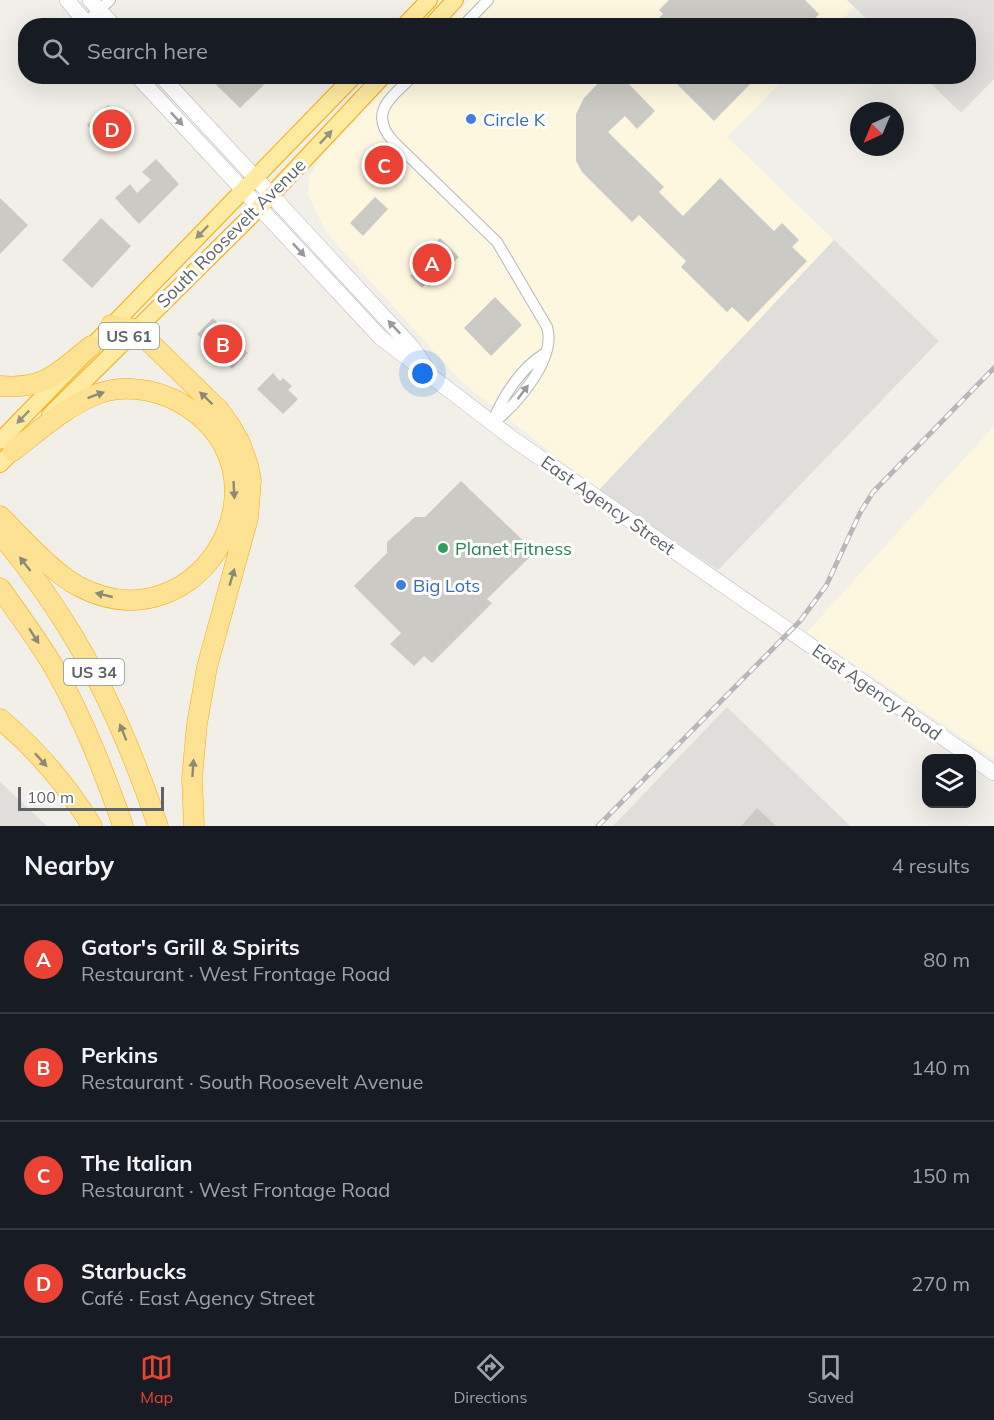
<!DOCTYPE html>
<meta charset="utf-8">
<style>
:root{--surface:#171b24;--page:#242831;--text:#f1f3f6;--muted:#9ea1a6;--line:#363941;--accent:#ea4335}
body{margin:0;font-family:Mulish,sans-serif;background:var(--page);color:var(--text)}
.controls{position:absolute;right:18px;bottom:18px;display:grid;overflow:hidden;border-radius:12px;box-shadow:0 6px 24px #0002}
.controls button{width:54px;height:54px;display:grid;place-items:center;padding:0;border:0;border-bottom:2px solid var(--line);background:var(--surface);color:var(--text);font:30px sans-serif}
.compass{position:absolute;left:850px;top:102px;width:54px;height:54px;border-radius:50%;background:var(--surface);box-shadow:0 6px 24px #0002;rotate:224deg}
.scale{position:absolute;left:18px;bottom:15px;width:146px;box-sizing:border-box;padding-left:6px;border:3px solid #5f6368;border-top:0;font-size:16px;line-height:21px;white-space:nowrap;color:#5f6368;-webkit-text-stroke:4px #fff;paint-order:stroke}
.you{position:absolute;left:423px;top:374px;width:21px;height:21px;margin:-15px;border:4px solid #fff;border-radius:50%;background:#1a73e8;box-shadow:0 0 0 9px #1a73e833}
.badge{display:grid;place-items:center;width:39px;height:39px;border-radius:50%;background:var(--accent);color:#fff;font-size:20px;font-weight:700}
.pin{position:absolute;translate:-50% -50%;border:3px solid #fff;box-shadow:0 2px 6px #0006}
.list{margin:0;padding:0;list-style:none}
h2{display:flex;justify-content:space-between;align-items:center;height:78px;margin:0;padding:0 24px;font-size:26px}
h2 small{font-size:20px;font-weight:400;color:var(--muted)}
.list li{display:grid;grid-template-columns:39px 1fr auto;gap:18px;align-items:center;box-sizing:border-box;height:108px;padding:0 24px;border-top:2px solid var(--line)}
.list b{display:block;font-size:22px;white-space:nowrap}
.list p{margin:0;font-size:20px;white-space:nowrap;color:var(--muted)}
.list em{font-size:20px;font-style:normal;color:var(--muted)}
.icon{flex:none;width:33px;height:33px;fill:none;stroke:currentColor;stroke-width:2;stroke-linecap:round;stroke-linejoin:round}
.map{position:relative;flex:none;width:994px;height:826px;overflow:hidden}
.search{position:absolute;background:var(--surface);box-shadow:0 6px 24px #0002;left:18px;right:18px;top:18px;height:66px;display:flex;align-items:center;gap:15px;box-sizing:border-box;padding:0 21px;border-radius:24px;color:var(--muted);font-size:22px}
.sheet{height:510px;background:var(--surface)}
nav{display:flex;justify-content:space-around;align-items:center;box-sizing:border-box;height:84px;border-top:2px solid var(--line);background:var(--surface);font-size:16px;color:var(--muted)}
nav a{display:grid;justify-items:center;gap:3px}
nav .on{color:var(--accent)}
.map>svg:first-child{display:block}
.commercial{fill:#fef7e0}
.industrial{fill:#e0deda}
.building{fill:#cccac5}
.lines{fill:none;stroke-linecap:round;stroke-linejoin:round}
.minor-casing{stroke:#b5b8bc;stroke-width:12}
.secondary-casing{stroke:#b6babf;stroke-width:16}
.trunk-casing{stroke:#f9ab00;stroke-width:18}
.motorway-casing{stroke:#f9ab00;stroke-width:21}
.minor{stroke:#fff;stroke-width:10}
.secondary{stroke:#fff;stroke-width:15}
.trunk{stroke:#feeaa1;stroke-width:16}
.motorway{stroke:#fde293;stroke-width:20}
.rail-casing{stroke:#b6b7b8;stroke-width:5}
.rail{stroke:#fff;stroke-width:3;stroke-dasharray:9;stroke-linecap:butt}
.oneway{fill:#979a9d}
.oneway2{fill:#97927c}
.oneway3{fill:#8e8975}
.shop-dot{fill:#3f7fe0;stroke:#fff;stroke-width:2}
.leisure-dot{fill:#2e9e5b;stroke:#fff;stroke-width:2}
.labels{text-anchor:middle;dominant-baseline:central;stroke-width:6;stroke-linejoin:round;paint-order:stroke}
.shield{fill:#fff;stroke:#8f9295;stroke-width:1.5}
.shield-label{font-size:16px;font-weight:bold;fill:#5f6368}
.shop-label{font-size:18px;fill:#366cbe;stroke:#fff;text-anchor:start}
.street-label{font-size:18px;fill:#5f6368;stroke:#fff}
.leisure-label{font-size:18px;fill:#27864d;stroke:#fff;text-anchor:start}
</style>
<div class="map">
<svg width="994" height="826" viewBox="0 0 994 826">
<rect width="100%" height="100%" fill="#f1efe8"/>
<g class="commercial">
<polygon points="470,0 847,0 854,7 836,26 445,26"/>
<polygon points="397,77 786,77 727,137 834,240 599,490 463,383 326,232 308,195 309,179 319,159"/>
<polygon points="994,426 994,759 807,632"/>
</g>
<g class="industrial">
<polygon points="847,0 994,0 994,79 961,113 924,77 968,76 968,26 873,25"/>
<polygon points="834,240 939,341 718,570 599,490"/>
<polygon points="727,707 850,826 613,826"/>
<polygon points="0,782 47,826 0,826"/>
</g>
<g class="building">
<polygon points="669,0 805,0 819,14 808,26 651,26 663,14 659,10"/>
<polygon points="207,76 273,76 240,108"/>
<polygon points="605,76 621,76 655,111 637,129 625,116 608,132 664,187 659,192 683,216 720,178 774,231 782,223 799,240 792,247 807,261 748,322 732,307 727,312 681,267 686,261 639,215 632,222 582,172 576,161 576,114 584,98"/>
<polygon points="669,76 758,76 714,121"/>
<polygon points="108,105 127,123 105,144 87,125"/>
<polygon points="377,146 402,169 387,185 362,162"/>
<polygon points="156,159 179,184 139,224 115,198 130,184 137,193 151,180 142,172"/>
<polygon points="375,197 388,209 363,236 350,223"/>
<polygon points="0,198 28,225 0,254"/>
<polygon points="101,218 131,246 92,288 62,260"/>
<polygon points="440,238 459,257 429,287 426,284 422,288 410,276 414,272 410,268"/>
<polygon points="495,297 522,325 491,356 464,328"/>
<polygon points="213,318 248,353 232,369 197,334"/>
<polygon points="273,373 280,381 283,378 292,386 288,390 298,399 283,414 257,389"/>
<polygon points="461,481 535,552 487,599 492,603 432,663 424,656 414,666 390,644 401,633 354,586 387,553 387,542 415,517 425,517"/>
<polygon points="757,808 776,826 741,826"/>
</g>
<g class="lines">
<g class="minor-casing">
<g id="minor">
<polyline points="86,22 110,0"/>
<polyline points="463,26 488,0"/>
<path d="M413 76C391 98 367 113 394 142L497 242 547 327C557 359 516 405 492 424"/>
<path d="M493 421C503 396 521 368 544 354"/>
</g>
</g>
<g class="secondary-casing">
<g id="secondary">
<polyline points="67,0 89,26"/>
<polyline points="90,0 114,26"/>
<polyline points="137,76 380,337 513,439 994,773"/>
<polyline points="161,76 412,347 428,370"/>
</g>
</g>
<g class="trunk-casing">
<g id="trunk">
<polyline points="404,26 429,0"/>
<polyline points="431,26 455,0"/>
<polyline points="50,415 259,208 383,76"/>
<polyline points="0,441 354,76"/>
<polyline points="0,464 21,443"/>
</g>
</g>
<g class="motorway-casing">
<g id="motorway">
<polyline points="111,325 136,329 219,410 231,427 240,443 248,465 251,481 248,518 207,667 197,724 192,778 194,826"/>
<path d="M0 386C45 390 59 372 91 346"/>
<path d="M0 516C21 537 53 573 78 586 202 652 304 467 175 400 152 389 124 385 100 393 67 405 40 430 13 451"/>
<path d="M0 534C77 626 120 714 158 826"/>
<path d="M0 588C18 613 36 638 52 664 82 715 104 771 123 826"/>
<path d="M0 719C35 748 68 787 92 826"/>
</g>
</g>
<use href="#minor" class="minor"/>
<use href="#secondary" class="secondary"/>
<use href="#trunk" class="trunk"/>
<use href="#motorway" class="motorway"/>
<g class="rail-casing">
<polyline id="rail" points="598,826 800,621 826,586 860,513 873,492 994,368"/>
</g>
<use href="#rail" class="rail"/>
</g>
<defs><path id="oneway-solid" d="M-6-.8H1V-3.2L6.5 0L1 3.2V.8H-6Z" transform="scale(1.5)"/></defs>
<g class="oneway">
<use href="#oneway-solid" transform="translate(177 119) rotate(47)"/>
<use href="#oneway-solid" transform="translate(299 250) rotate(47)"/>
<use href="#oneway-solid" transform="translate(394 327) rotate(-133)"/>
<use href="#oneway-solid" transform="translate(523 392) rotate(-53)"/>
</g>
<g class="oneway2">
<use href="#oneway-solid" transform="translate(326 137) rotate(-47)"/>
<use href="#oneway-solid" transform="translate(202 232) rotate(134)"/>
<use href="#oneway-solid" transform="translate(23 417) rotate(134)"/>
</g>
<g class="oneway3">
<use href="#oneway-solid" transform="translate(96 395) rotate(-20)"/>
<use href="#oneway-solid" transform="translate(206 398) rotate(-136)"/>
<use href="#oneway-solid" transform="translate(234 490) rotate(87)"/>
<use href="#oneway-solid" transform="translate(25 564) rotate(-128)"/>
<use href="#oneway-solid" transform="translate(232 577) rotate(-74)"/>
<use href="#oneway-solid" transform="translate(104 595) rotate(-167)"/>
<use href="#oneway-solid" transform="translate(34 636) rotate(57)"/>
<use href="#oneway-solid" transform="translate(123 732) rotate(-112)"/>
<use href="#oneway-solid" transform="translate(41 760) rotate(48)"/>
<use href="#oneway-solid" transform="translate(193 768) rotate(-86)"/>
</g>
<g class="shop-dot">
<circle cx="471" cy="119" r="6"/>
<circle cx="401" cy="585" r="6"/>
</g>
<circle class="leisure-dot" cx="443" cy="548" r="6"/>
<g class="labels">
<g class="shield">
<rect x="99" y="323" width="60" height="26" rx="4.5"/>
<rect x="64" y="659" width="60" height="26" rx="4.5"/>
</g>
<g class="shield-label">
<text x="129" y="336">US 61</text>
<text x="94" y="672">US 34</text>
</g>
<g class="shop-label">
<text x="483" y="119">Circle K</text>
<text x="413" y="585">Big Lots</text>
</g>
<g class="street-label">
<text transform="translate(231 233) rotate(-45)">South Roosevelt Avenue</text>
<text transform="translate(608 505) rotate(35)">East Agency Street</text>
<text transform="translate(877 692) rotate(35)">East Agency Road</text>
</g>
<g class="leisure-label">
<text x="455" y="548">Planet Fitness</text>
</g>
</g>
</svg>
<div class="controls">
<button><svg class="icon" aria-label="layers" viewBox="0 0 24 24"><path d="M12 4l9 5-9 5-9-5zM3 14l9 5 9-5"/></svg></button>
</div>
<svg class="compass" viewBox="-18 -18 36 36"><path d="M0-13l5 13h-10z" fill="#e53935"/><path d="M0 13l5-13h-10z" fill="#9ea1a6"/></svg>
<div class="scale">100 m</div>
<div class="you"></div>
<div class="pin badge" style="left:432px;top:263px">A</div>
<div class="pin badge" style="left:223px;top:344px">B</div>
<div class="pin badge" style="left:384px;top:165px">C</div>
<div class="pin badge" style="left:112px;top:129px">D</div>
<div class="search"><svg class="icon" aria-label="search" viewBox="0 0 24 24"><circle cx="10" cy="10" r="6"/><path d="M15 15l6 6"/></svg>Search here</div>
</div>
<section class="sheet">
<h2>Nearby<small>4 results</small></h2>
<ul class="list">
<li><span class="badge">A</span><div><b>Gator's Grill &amp; Spirits</b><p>Restaurant · West Frontage Road</p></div><em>80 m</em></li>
<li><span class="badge">B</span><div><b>Perkins</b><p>Restaurant · South Roosevelt Avenue</p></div><em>140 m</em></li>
<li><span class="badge">C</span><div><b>The Italian</b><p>Restaurant · West Frontage Road</p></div><em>150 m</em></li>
<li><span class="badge">D</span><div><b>Starbucks</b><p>Café · East Agency Street</p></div><em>270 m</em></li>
</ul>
</section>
<nav>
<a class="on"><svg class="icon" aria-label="map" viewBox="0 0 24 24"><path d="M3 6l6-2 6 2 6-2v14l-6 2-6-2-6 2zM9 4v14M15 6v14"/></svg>Map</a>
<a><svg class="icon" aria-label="directions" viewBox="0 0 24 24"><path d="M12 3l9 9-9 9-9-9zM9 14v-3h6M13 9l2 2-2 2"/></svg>Directions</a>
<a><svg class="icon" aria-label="saved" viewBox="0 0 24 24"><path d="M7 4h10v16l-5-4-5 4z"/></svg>Saved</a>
</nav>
